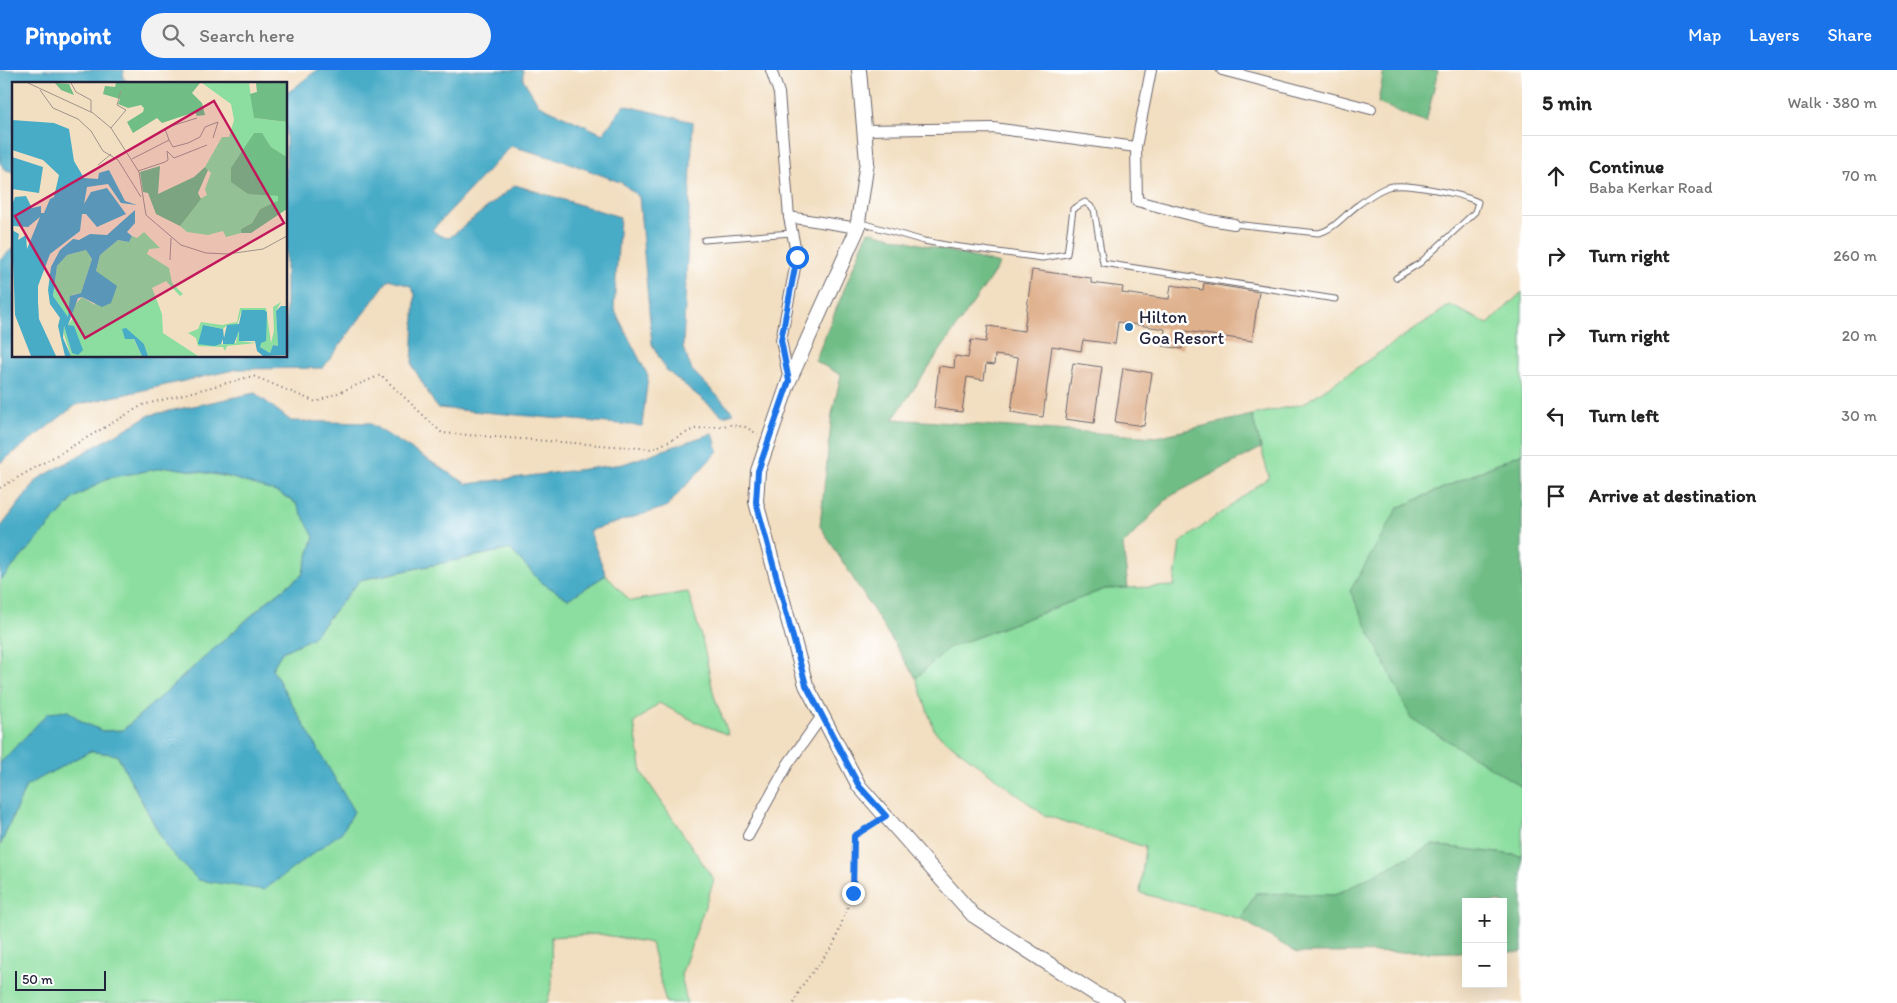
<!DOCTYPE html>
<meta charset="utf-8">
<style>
:root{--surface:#fff;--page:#f2f2f2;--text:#222;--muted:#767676;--line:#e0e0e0;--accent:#1a73e8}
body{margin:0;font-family:Itim,sans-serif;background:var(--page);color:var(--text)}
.controls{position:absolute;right:15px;bottom:15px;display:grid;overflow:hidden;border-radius:0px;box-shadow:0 5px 20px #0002}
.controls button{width:45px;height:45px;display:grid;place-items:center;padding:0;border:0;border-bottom:1px solid var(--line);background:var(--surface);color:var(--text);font:25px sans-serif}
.scale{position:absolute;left:15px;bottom:12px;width:91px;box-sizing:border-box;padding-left:5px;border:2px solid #22223b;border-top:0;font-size:14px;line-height:18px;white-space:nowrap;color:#22223b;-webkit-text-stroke:4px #fff;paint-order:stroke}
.stop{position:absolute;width:15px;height:15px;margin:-11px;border:4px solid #1a73e8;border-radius:50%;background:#fff}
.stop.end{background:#1a73e8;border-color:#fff;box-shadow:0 1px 5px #0008}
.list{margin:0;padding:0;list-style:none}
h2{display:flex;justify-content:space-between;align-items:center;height:65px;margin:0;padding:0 20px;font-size:21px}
h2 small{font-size:16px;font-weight:400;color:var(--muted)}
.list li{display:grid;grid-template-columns:32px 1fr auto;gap:15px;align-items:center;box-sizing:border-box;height:80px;padding:0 20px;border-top:1px solid var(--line)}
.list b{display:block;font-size:19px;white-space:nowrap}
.list p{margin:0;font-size:16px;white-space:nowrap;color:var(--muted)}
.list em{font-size:16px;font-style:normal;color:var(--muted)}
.icon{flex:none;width:28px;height:28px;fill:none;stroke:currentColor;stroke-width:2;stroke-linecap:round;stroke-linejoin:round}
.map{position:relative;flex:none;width:1522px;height:933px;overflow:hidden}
header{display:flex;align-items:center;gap:30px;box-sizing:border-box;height:70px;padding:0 25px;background:var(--accent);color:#fff}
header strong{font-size:24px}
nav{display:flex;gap:28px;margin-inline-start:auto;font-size:18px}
.search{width:350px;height:45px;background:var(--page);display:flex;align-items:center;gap:12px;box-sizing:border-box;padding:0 18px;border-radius:28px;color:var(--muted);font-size:19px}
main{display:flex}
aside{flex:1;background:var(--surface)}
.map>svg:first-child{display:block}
.green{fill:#8bde9f;stroke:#56806d}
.forest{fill:#70bd86;stroke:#497060}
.water{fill:#48acc7;stroke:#356781}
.building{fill:#dfb08c}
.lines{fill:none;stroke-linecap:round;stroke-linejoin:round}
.service-casing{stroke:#6b646a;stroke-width:7}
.minor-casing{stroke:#6b646a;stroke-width:12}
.secondary-casing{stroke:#6b646a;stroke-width:16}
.path{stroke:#6b646a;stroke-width:2;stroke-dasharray:1 4;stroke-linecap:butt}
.service{stroke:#fff;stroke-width:5}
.minor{stroke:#fff;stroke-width:10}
.secondary{stroke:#fff;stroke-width:14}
.route{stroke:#1a73e8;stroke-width:6}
.poi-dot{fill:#1f6fb2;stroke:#fff;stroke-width:2}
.labels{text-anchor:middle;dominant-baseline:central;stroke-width:5;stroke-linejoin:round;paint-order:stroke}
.poi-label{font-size:18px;fill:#22223b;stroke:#fff;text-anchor:start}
.inset-road{fill:none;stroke:#9f938b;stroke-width:1}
.view{fill:#c2185b;fill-opacity:0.15;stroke:#c2185b;stroke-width:2.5}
.inset-edge{fill:none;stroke:#22223b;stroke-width:2.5}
</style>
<header>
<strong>Pinpoint</strong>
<div class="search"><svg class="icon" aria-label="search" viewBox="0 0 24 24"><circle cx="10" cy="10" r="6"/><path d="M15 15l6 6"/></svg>Search here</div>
<nav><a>Map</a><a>Layers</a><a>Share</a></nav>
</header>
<main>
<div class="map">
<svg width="1522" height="933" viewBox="0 0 1522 933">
<rect width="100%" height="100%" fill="#fff"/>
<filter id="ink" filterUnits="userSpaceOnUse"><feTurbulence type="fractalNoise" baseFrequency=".02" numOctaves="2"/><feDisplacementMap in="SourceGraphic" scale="10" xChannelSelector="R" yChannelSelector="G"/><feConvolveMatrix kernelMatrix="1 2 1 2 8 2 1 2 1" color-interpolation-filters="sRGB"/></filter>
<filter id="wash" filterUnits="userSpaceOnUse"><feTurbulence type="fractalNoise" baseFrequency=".0096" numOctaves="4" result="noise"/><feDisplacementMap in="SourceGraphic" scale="20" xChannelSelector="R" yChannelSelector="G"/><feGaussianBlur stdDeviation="1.12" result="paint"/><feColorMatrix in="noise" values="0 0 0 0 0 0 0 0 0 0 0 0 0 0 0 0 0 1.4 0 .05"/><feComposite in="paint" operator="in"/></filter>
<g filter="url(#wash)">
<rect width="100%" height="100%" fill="#f2dec0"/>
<g class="green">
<polygon points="1522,222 1522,383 1398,438 1516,713 1522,717 1522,786 1432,775 1335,825 1256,823 1241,849 1140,823 1145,777 1044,745 935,662 916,608 948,578 1105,519 1174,516 1180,473 1269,407 1252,345 1303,334 1450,235 1488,254"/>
<path d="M168 397C199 402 272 411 295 433 303 441 309 457 314 467L302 505 270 529 123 660 103 661 84 653 68 641 0 693V511L74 428 108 408Z"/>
<polygon points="511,479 541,512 568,529 606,505 630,531 688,522 703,573 714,626 729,665 698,653 659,633 634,653 642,703 714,810 681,905 687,933 666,933 651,873 599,864 551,867 552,915 547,933 0,933 0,776 26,716 90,681 117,685 167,778 353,742 272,599 282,582 312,568 360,510"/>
</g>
<g class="forest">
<polygon points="1384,0 1438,0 1426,53 1378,33"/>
<polygon points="868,161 1000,194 893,349 1156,367 1252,345 1261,378 1169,427 1123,475 1128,518 1105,519 948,578 916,608 820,456 832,344 841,305 815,291"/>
<polygon points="1522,383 1522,717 1411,648 1350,521 1398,438"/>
<polygon points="1432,775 1522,786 1522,882 1503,882 1503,832 1466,832 1466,882 1297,883 1241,849 1256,823 1335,825"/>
</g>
<g class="water">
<polygon points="0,0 124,0 123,8 130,14 14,14 14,102 6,100 0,93"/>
<polygon points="317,0 523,0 523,9 539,35 603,64 624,35 693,52 683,278 692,300 734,343 723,346 666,300 652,274 639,127 622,113 564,91 511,76 432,160 439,165 449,168 515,115 620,147 614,239 648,306 642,356 437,338 412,295 415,224 410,216 389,209 323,298 238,299 76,335 0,393 0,190 14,177 14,286 286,286 286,22 290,21"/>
<polygon points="255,323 291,351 369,353 467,414 623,394 713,363 718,381 666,437 589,461 606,505 568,529 541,512 510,479 360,510 312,568 282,582 272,599 354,742 342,762 264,820 198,810 167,778 117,685 90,681 26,716 0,776 0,693 48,643 68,641 84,653 103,661 123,660 270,529 302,505 314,467 296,433 279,423 226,406 168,397 108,408 74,428 0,511 0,458 38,409 150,345"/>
</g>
<g id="blocks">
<g class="building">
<polygon points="1032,200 1091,208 1091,213 1123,217 1122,223 1169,229 1171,215 1203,220 1204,213 1259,222 1252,271 1185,261 1182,279 1163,276 1165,259 1118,252 1115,274 1083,270 1081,281 1052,276 1043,347 1011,342 1018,288 995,285 994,295 986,294 984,310 967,307 962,342 934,338 939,296 954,298 955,286 968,288 971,270 986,272 988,256 1024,261"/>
<polygon points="1073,293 1102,297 1094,353 1065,349"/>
<polygon points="1123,298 1152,303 1144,356 1115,352"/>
</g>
</g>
</g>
<g filter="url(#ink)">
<use href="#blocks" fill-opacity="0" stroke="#6b646a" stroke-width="1"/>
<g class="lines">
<g class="service-casing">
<g id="service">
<polyline points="858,152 924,171 946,175 1042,188 1067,184 1073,139 1085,132 1094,139 1103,193 1335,229"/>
<path d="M1234 154 1318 163C1334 160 1345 144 1358 135 1366 129 1378 120 1388 117 1405 112 1462 124 1478 132L1475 142 1420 193 1396 208"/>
<polyline points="704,170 791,163"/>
</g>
</g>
<g class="minor-casing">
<g id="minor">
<polyline points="771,0 779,23 789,147 797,187 781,270 789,311"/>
<polyline points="1222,0 1371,39"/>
<polyline points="864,60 993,58 1136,77 1151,0"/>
<polyline points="1136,77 1137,131 1210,150 1234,154"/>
<polyline points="789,147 858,158"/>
<polyline points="748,766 788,694 822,646"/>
</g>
</g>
<g class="secondary-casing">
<polyline id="secondary" points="859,0 867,92 858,152 858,158 789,311 758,401 756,432 806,615 859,716 973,845 1097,925 1116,933"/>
</g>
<g class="path">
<polyline points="0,418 143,335 253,306 316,332 381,305 442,363 653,379 694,359 730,355 745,357 758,364"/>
<polyline points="794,933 801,917 833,876 853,823 854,766 875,753"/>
</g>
<use href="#service" class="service"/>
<use href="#minor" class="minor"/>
<use href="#secondary" class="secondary"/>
</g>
</g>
<g class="lines" filter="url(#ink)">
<polyline class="route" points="797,187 781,270 789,311 758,401 756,432 806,615 859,716 886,746 854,766 853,823"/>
</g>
<circle class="poi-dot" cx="1129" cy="257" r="5"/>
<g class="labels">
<g class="poi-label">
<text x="1139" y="247">Hilton<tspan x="1139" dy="21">Goa Resort</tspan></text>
</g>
</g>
<g transform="translate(12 12)">
<rect width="275" height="275" fill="#f2dec0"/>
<path d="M190 1H237L242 36 275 40V75L259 65 250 52 242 51 231 69 255 113 266 114V120L248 127 240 141 229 147V151L214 155 211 149 196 153 175 150 168 144 186 118 195 113 193 107 199 91 193 85 210 55H217L222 38 219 22ZM132 150 148 166 137 167 135 172 157 186 160 201 171 212 168 214 154 199 140 206 150 232 151 251 186 274H136L132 262 119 252 130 274H59L50 246 52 244 60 271 59 244 56 243 61 236 60 226 70 215 83 223 84 189 88 173 106 158 117 160 120 154 125 156ZM74 168 80 177 69 211 60 213 56 235 41 214 45 184 55 173ZM269 220 264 229 266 264 261 263 258 271 248 265 229 230 225 243H215L211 247 191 243 202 263 224 261 226 249 228 259 244 261 215 264 213 269 211 265 186 264 184 256 176 251 186 247 189 240 210 243 225 240 228 226H254L259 261 262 249 261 225Z" fill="#8bde9f"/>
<path d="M43 1 57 2 62 13 49 8ZM104 1H188L180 11 190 21 193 33 185 34 183 30 150 41 145 36 121 51 115 40 131 30 132 26 129 23 116 26 106 22 108 17 91 12 93 4 103 5ZM244 1H275V40L242 36 238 12 245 10ZM242 51H250L259 65 275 75V127L239 151H229V147L240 141 248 127 266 119V114L236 112 219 100V86ZM148 84 146 112 182 95 193 85 196 88 186 111 189 117 168 144 144 132 136 111 131 110 128 90Z" fill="#70bd86"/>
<path d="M0 38 42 41 57 47 62 79 72 96 86 97 87 91 97 88 113 119 125 123 109 121 96 102 75 105 72 122 79 110 95 106 114 132 85 145 74 132H70L68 149 38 172 26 204V220L27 237 44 274H19L3 233 0 148 7 152 6 158 14 153 15 167 28 135 16 145 1 144 0 123 3 115 14 114 20 126 29 124V131H32L38 117 42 115 47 93 31 78 0 68ZM0 75 31 85 27 111 0 107ZM123 128V141L115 150 120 154 117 160 106 158 88 173 84 189 105 204 99 221 90 225 70 215 66 216 56 243 62 244 71 268 66 273 60 271 52 244 51 256 59 274H53L46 244 48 236 38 222 36 208 39 185 48 168 61 157 67 158 78 152 95 153ZM74 168 80 177 69 211 58 214 56 235 41 214 45 184 55 173ZM269 224H275V273L251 274 245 269 243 259H227V249L222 262H211V257L209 262 202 264 186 262 191 243 211 247 212 256 215 243 227 242 230 228H252L255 230 254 259 249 261 248 265 258 271 261 263 266 264 264 229ZM114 246 132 262 136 274H130L122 257H113L110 247Z" fill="#48acc7" fill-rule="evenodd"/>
<path class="inset-road" d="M16 1 81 31 99 46 127 90 134 133 169 163 194 171 216 172 251 167 275 154M59 1 64 10 79 18V30M28 8 41 26 66 37 79 49 91 69 106 78 129 115M99 46 114 28 105 23 109 9M157 58 161 65 176 61 188 55 193 45 206 40 201 56M120 77 157 58 153 47 156 45 185 36M86 83 99 72M126 89 153 80 156 78 155 69 162 76 195 63M158 178 159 156"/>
<path class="view" d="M202 19 272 141 73 256 3 134Z"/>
<rect width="275" height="275" class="inset-edge"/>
</g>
</svg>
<div class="controls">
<button>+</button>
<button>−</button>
</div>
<div class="scale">50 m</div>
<div class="stop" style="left:797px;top:187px"></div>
<div class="stop end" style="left:853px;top:823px"></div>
</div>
<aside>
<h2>5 min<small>Walk · 380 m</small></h2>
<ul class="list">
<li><svg class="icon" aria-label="ahead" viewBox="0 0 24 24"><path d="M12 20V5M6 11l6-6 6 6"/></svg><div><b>Continue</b><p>Baba Kerkar Road</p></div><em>70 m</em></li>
<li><svg class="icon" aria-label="right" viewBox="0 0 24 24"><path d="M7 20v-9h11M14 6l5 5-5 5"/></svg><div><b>Turn right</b></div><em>260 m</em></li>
<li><svg class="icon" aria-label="right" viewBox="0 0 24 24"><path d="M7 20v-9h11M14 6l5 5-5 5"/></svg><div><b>Turn right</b></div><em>20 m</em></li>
<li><svg class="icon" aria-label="left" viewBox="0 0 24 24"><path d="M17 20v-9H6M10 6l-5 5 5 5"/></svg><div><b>Turn left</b></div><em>30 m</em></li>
<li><svg class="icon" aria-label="arrive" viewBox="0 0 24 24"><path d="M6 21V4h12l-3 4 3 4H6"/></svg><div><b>Arrive at destination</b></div></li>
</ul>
</aside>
</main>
